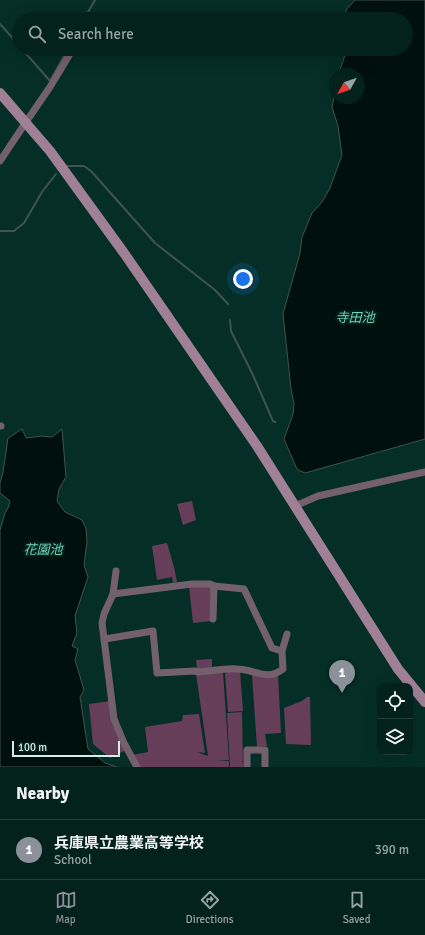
<!DOCTYPE html>
<meta charset="utf-8">
<style>
:root{--surface:#03221c;--page:#112f29;--text:#f1f3f6;--muted:#97a4a3;--line:#243f3b;--accent:#8c9099}
body{margin:0;font-family:Signika,"Noto Sans JP",sans-serif;background:var(--page);color:var(--text)}
.controls{position:absolute;right:12px;bottom:12px;display:grid;overflow:hidden;border-radius:8px;box-shadow:0 4px 16px #0002}
.controls button{width:36px;height:36px;display:grid;place-items:center;padding:0;border:0;border-bottom:1px solid var(--line);background:var(--surface);color:var(--text);font:20px sans-serif}
.compass{position:absolute;left:329px;top:68px;width:36px;height:36px;border-radius:50%;background:var(--surface);box-shadow:0 4px 16px #0002;rotate:230deg}
.scale{position:absolute;left:12px;bottom:10px;width:108px;box-sizing:border-box;padding-left:4px;border:2px solid #d8ede6;border-top:0;font-size:11px;line-height:14px;white-space:nowrap;color:#d8ede6;-webkit-text-stroke:3px #05231d;paint-order:stroke}
.you{position:absolute;left:243px;top:279px;width:14px;height:14px;margin:-10px;border:3px solid #fff;border-radius:50%;background:#1a73e8;box-shadow:0 0 0 6px #1a73e833}
.badge{display:grid;place-items:center;width:26px;height:26px;border-radius:50%;background:var(--accent);color:#fff;font-size:13px;font-weight:700}
.pin{position:absolute;translate:-50% -33px;filter:drop-shadow(0 1px 2px #0008)}
.pin::after{content:'';position:absolute;top:21px;width:14px;height:12px;background:inherit;clip-path:polygon(0 0,100% 0,50% 100%)}
.list{margin:0;padding:0;list-style:none}
h2{display:flex;justify-content:space-between;align-items:center;height:52px;margin:0;padding:0 16px;font-size:17px}
h2 small{font-size:13px;font-weight:400;color:var(--muted)}
.list li{display:grid;grid-template-columns:26px 1fr auto;gap:12px;align-items:center;box-sizing:border-box;height:60px;padding:0 16px;border-top:1px solid var(--line)}
.list b{display:block;font-size:15px;white-space:nowrap}
.list p{margin:0;font-size:13px;white-space:nowrap;color:var(--muted)}
.list em{font-size:13px;font-style:normal;color:var(--muted)}
.icon{flex:none;width:22px;height:22px;fill:none;stroke:currentColor;stroke-width:2;stroke-linecap:round;stroke-linejoin:round}
.map{position:relative;flex:none;width:425px;height:767px;overflow:hidden}
.search{position:absolute;background:var(--surface);box-shadow:0 4px 16px #0002;left:12px;right:12px;top:12px;height:44px;display:flex;align-items:center;gap:10px;box-sizing:border-box;padding:0 14px;border-radius:22px;color:var(--muted);font-size:15px}
.sheet{height:112px;background:var(--surface)}
nav{display:flex;justify-content:space-around;align-items:center;box-sizing:border-box;height:56px;border-top:1px solid var(--line);background:var(--surface);font-size:11px;color:var(--muted)}
nav a{display:grid;justify-items:center;gap:2px}
nav .on{color:var(--accent)}
.map>svg:first-child{display:block}
.green{fill:#673e5a}
.water{fill:#00110d;stroke:#41534e}
.lines{fill:none;stroke-linecap:round;stroke-linejoin:round}
.stream{stroke:#41534e;stroke-width:2}
.street{stroke:#74606d;stroke-width:7}
.secondary{stroke:#a08095;stroke-width:10}
.labels{text-anchor:middle;dominant-baseline:central;stroke-width:4;stroke-linejoin:round;paint-order:stroke}
.water-label{font-size:13px;font-style:italic;fill:#6fd4bb;stroke:#05231d}
</style>
<div class="map">
<svg width="425" height="767" viewBox="0 0 425 767">
<rect width="100%" height="100%" fill="#042e26"/>
<g class="green">
<polygon points="192,501 196,520 183,525 177,504"/>
<polygon points="167,543 174,567 177,582 173,583 172,577 157,580 152,546"/>
<polygon points="189,586 211,587 211,621 193,623"/>
<polygon points="212,659 212,669 197,669 196,660"/>
<polygon points="240,671 243,711 228,712 225,674 227,672"/>
<polygon points="223,672 229,760 216,760 229,761 229,767 140,767 132,755 148,752 145,727 182,721 183,715 199,714 205,753 197,752 208,756 196,674"/>
<polygon points="252,675 278,675 281,733 265,734 267,746 257,747"/>
<polygon points="307,697 310,697 311,745 286,744 284,708 302,701"/>
<polygon points="110,701 126,750 110,758 93,744 89,704"/>
<polygon points="242,712 243,761 241,761 243,762 243,767 230,767 227,713"/>
</g>
<g class="water">
<polygon points="355,0 425,0 425,439 305,473 298,470 296,467 284,439 293,414 294,404 291,389 283,314 300,253 302,237 312,213 322,202 330,188 342,155 338,126 332,107 335,93 335,98 359,98 359,74 339,73 347,49 406,49 406,19 347,19 346,10"/>
<polygon points="22,429 26,438 42,436 52,437 62,429 66,477 59,489 57,501 65,512 82,520 86,528 87,542 84,565 88,577 75,616 77,633 72,646 78,649 75,660 84,690 80,697 88,749 105,763 117,767 0,767 0,530 5,513 8,508 10,501 0,493 0,483 3,472 8,438"/>
</g>
<g class="lines">
<g class="stream">
<polyline points="84,19 95,0"/>
<polyline points="0,24 19,45"/>
<polyline points="22,49 50,81 68,49"/>
<polyline points="66,166 84,166 91,171 155,243 215,290 228,304"/>
<polyline points="0,231 14,231 24,223 42,192 56,174"/>
<polyline points="230,320 231,331 252,373 273,421 275,422"/>
</g>
<g class="street">
<polyline points="0,161 26,122 50,87 73,49"/>
<polyline points="0,426 1,426"/>
<polyline points="295,506 318,496 425,472"/>
<polyline points="116,571 113,594 104,614 102,623 114,719 124,743 137,767"/>
<polyline points="113,594 192,584 210,584 214,586 244,589 272,648 282,651"/>
<polyline points="213,619 214,586"/>
<path d="M105 639 153 631 157 673 195 671 199 672C212 671 225 668 237 669 255 669 266 682 283 669L282 651 287 634"/>
<polyline points="247,767 247,750 265,750 265,767"/>
</g>
<polyline class="secondary" points="0,93 50,151 124,253 257,446 398,669 425,702"/>
</g>
<g class="labels">
<g class="water-label">
<text x="355" y="318">寺田池</text>
<text x="43" y="550">花園池</text>
</g>
</g>
</svg>
<div class="controls">
<button><svg class="icon" aria-label="locate" viewBox="0 0 24 24"><circle cx="12" cy="12" r="6"/><path d="M12 2v4M12 18v4M2 12h4M18 12h4"/></svg></button>
<button><svg class="icon" aria-label="layers" viewBox="0 0 24 24"><path d="M12 4l9 5-9 5-9-5zM3 14l9 5 9-5"/></svg></button>
</div>
<svg class="compass" viewBox="-18 -18 36 36"><path d="M0-13l5 13h-10z" fill="#e53935"/><path d="M0 13l5-13h-10z" fill="#97a4a3"/></svg>
<div class="scale">100 m</div>
<div class="you"></div>
<div class="pin badge" style="left:342px;top:693px">1</div>
<div class="search"><svg class="icon" aria-label="search" viewBox="0 0 24 24"><circle cx="10" cy="10" r="6"/><path d="M15 15l6 6"/></svg>Search here</div>
</div>
<section class="sheet">
<h2>Nearby<small></small></h2>
<ul class="list">
<li><span class="badge">1</span><div><b>兵庫県立農業高等学校</b><p>School</p></div><em>390 m</em></li>
</ul>
</section>
<nav>
<a class="on"><svg class="icon" aria-label="map" viewBox="0 0 24 24"><path d="M3 6l6-2 6 2 6-2v14l-6 2-6-2-6 2zM9 4v14M15 6v14"/></svg>Map</a>
<a><svg class="icon" aria-label="directions" viewBox="0 0 24 24"><path d="M12 3l9 9-9 9-9-9zM9 14v-3h6M13 9l2 2-2 2"/></svg>Directions</a>
<a><svg class="icon" aria-label="saved" viewBox="0 0 24 24"><path d="M7 4h10v16l-5-4-5 4z"/></svg>Saved</a>
</nav>
